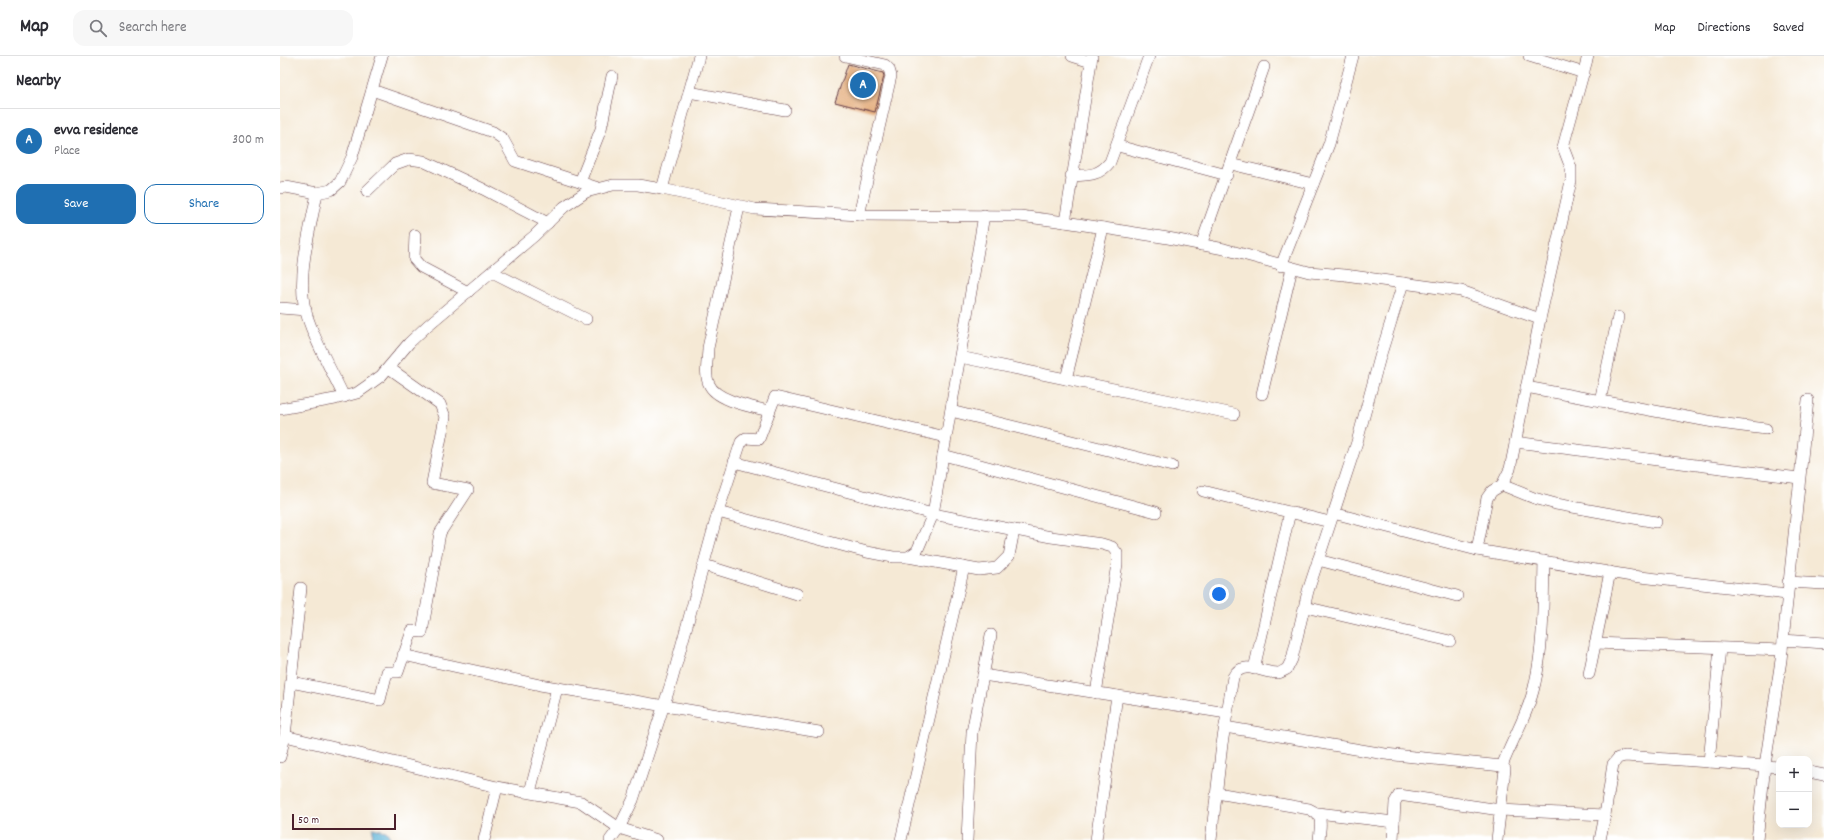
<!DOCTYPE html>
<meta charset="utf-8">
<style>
:root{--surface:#fff;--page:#f7f7f7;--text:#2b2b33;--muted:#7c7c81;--line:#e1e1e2;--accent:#1f6fb2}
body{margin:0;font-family:Dekko,sans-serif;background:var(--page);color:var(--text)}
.controls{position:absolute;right:12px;bottom:12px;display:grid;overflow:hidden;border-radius:8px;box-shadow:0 4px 16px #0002}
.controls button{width:36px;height:36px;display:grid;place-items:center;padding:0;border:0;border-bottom:1px solid var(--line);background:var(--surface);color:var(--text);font:20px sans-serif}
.scale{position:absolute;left:12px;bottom:10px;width:104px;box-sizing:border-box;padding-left:4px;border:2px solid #4a1f2b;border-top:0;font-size:11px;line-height:14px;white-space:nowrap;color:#4a1f2b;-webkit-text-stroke:3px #fff;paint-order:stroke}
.you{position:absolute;left:939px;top:538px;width:14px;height:14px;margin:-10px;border:3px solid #fff;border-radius:50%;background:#1a73e8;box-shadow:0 0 0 6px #1a73e833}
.badge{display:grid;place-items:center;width:26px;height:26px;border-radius:50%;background:var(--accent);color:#fff;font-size:13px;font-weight:700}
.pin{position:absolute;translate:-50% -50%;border:2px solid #fff;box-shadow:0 1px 4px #0006}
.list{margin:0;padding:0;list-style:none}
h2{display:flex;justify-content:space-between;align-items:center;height:52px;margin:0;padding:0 16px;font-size:17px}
h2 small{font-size:13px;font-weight:400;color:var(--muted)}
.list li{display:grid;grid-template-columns:26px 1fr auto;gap:12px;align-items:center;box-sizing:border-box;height:64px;padding:0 16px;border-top:1px solid var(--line)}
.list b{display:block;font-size:15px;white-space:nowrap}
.list p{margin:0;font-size:13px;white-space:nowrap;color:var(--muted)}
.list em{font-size:13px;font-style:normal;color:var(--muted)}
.actions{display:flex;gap:8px;padding:12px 16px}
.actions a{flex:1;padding:9px 0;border:1px solid var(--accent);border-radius:12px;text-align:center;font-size:14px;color:var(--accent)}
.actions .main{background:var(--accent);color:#fff}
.icon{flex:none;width:22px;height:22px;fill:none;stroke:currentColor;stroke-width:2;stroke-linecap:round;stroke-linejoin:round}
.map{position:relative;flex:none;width:1544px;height:784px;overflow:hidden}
header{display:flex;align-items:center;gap:24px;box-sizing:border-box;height:56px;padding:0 20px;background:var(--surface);border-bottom:1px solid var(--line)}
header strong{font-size:19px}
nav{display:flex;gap:22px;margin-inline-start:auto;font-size:14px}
.search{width:280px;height:36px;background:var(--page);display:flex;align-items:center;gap:10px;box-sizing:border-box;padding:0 14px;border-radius:12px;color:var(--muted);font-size:15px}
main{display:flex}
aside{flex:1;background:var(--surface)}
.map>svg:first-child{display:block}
.water{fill:#59b1d6;stroke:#526880}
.building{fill:#e2a874}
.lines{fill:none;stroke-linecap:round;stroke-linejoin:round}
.street-casing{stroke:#643d44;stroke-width:12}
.street{stroke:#fff;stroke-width:11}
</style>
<header>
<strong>Map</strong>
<div class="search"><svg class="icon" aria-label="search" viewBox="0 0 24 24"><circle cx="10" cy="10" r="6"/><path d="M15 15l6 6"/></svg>Search here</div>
<nav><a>Map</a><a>Directions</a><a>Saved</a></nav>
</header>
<main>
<aside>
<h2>Nearby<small></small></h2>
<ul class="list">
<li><span class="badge">A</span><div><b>evva residence</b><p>Place</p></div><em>300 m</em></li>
</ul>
<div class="actions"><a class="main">Save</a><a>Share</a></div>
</aside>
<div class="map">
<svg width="1544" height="784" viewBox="0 0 1544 784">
<rect width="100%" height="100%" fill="#fff"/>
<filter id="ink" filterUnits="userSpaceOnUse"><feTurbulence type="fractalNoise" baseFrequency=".025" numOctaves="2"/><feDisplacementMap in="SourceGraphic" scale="8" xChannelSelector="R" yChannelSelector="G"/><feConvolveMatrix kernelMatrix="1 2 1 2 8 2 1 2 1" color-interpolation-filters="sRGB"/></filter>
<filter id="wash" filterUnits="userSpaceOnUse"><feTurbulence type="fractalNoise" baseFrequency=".012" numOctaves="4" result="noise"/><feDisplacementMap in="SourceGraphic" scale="16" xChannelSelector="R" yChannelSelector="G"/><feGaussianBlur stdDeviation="0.9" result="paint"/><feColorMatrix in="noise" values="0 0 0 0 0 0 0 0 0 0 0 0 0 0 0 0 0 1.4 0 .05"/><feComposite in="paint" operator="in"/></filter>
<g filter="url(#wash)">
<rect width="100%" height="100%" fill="#f5e9d5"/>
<polygon class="water" points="93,772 106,775 112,784 92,784"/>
<g id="blocks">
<polygon class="building" points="568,8 603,17 604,20 595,56 555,46"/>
</g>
</g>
<g filter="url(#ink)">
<use href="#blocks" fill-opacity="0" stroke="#643d44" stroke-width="1"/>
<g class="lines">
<g class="street-casing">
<g id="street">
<polyline points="565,0 605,9 609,13 611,20 579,159"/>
<polyline points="792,0 811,6"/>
<polyline points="1249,0 1304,17"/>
<polyline points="92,34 213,76 223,83 235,105 318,132"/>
<polyline points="409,36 505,54"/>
<polyline points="838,90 947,119"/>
<polyline points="951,108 1033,128"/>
<path d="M791 120C809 119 819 120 830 106L869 0"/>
<polyline points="300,126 321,73 332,20"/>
<polyline points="0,132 6,131 37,137 51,134 60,126 72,101 102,0"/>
<polyline points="382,133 419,0"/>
<polyline points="87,135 115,108 129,103 143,105 203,133 268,167"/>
<path d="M37 137C31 171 18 214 24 248 29 275 52 315 64 341"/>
<path d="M459 151 428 292C428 303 424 318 429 328 436 345 473 351 489 355"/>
<polyline points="785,166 812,0"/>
<polyline points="135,179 134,203 141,211 188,236"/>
<polyline points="921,189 984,11"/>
<polyline points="1001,210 1049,88 1073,0"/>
<polyline points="212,216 306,263"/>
<polyline points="0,252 26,254"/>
<polyline points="680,301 954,358"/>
<polyline points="786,323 823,172"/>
<polyline points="1246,331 1439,367 1486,373"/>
<polyline points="982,338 1012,212"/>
<polyline points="1320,345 1338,261"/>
<polyline points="0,353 55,343 77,337 87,330 101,320 129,287 147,270 254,180 284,151 306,136 333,129 358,129 382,133 475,153 579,159 740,160 785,166 888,182 944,193 1029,216 1065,219 1181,235 1260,263 1291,125 1291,112 1283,91 1308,0"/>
<polyline points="671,355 892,410"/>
<polyline points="1235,386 1519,422"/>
<polyline points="663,399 876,456"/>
<polyline points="454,406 653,458 771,481 822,488 832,491 837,497 837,508 816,637"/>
<polyline points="1222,429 1254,442 1276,448 1376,466"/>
<polyline points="923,435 1050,466"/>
<polyline points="438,456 587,496 613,501 628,501 637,495 653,458 704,159"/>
<polyline points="1053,457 1197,494 1352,520 1507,538"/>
<polyline points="1197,494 1207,442 1212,435 1222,429 1230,413 1260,263"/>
<polyline points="628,501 699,514 717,512 729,500 734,474"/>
<polyline points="1038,504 1177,540"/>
<polyline points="424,509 517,538"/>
<polyline points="1508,526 1544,528"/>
<polyline points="1025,551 1170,585"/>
<polyline points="1503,584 1544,587"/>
<polyline points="1315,587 1502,594"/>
<polyline points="123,599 260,629 539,676"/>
<polyline points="974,613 1010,456"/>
<polyline points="1309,618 1330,516"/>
<polyline points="703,619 947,657"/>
<polyline points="11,626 100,644 107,616 118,616 132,575 142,576 160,477 188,434 152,427 165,361 160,348 109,312"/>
<polyline points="945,671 1105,698 1222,710 1225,713 1217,784"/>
<polyline points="5,680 217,731 301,746 339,772 377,784"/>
<polyline points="0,701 5,680 21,532"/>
<polyline points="1429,706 1440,592"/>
<path d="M1222 710C1233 682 1249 656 1255 627 1264 588 1263 546 1264 505"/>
<polyline points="1529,716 1544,719"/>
<polyline points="250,736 277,632"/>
<path d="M937 737 1029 753C1045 760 1040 769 1039 784"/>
<polyline points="1038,757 1114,766"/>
<polyline points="1325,759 1333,708 1338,702 1345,700 1499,711"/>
<polyline points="204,784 217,731"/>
<polyline points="330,784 339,772 353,744 392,624 438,456 461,386 466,382 479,383 495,341 666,381"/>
<polyline points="621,784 684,511"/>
<polyline points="687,784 692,676 711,579"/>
<polyline points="816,784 837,640"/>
<path d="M931 784 942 688 953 621C962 603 982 617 998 617 1001 617 1004 614 1007 613L1012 603 1028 535 1077 386 1100 301 1123 227"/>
<polyline points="1113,784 1115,746 1119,739 1220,754 1325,759 1320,784"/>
<polyline points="1477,784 1485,709 1501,604 1528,344"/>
</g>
</g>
<use href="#street" class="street"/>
</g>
</g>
</svg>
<div class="controls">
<button>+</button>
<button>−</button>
</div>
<div class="scale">50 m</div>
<div class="you"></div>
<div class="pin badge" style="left:583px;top:29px">A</div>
</div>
</main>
